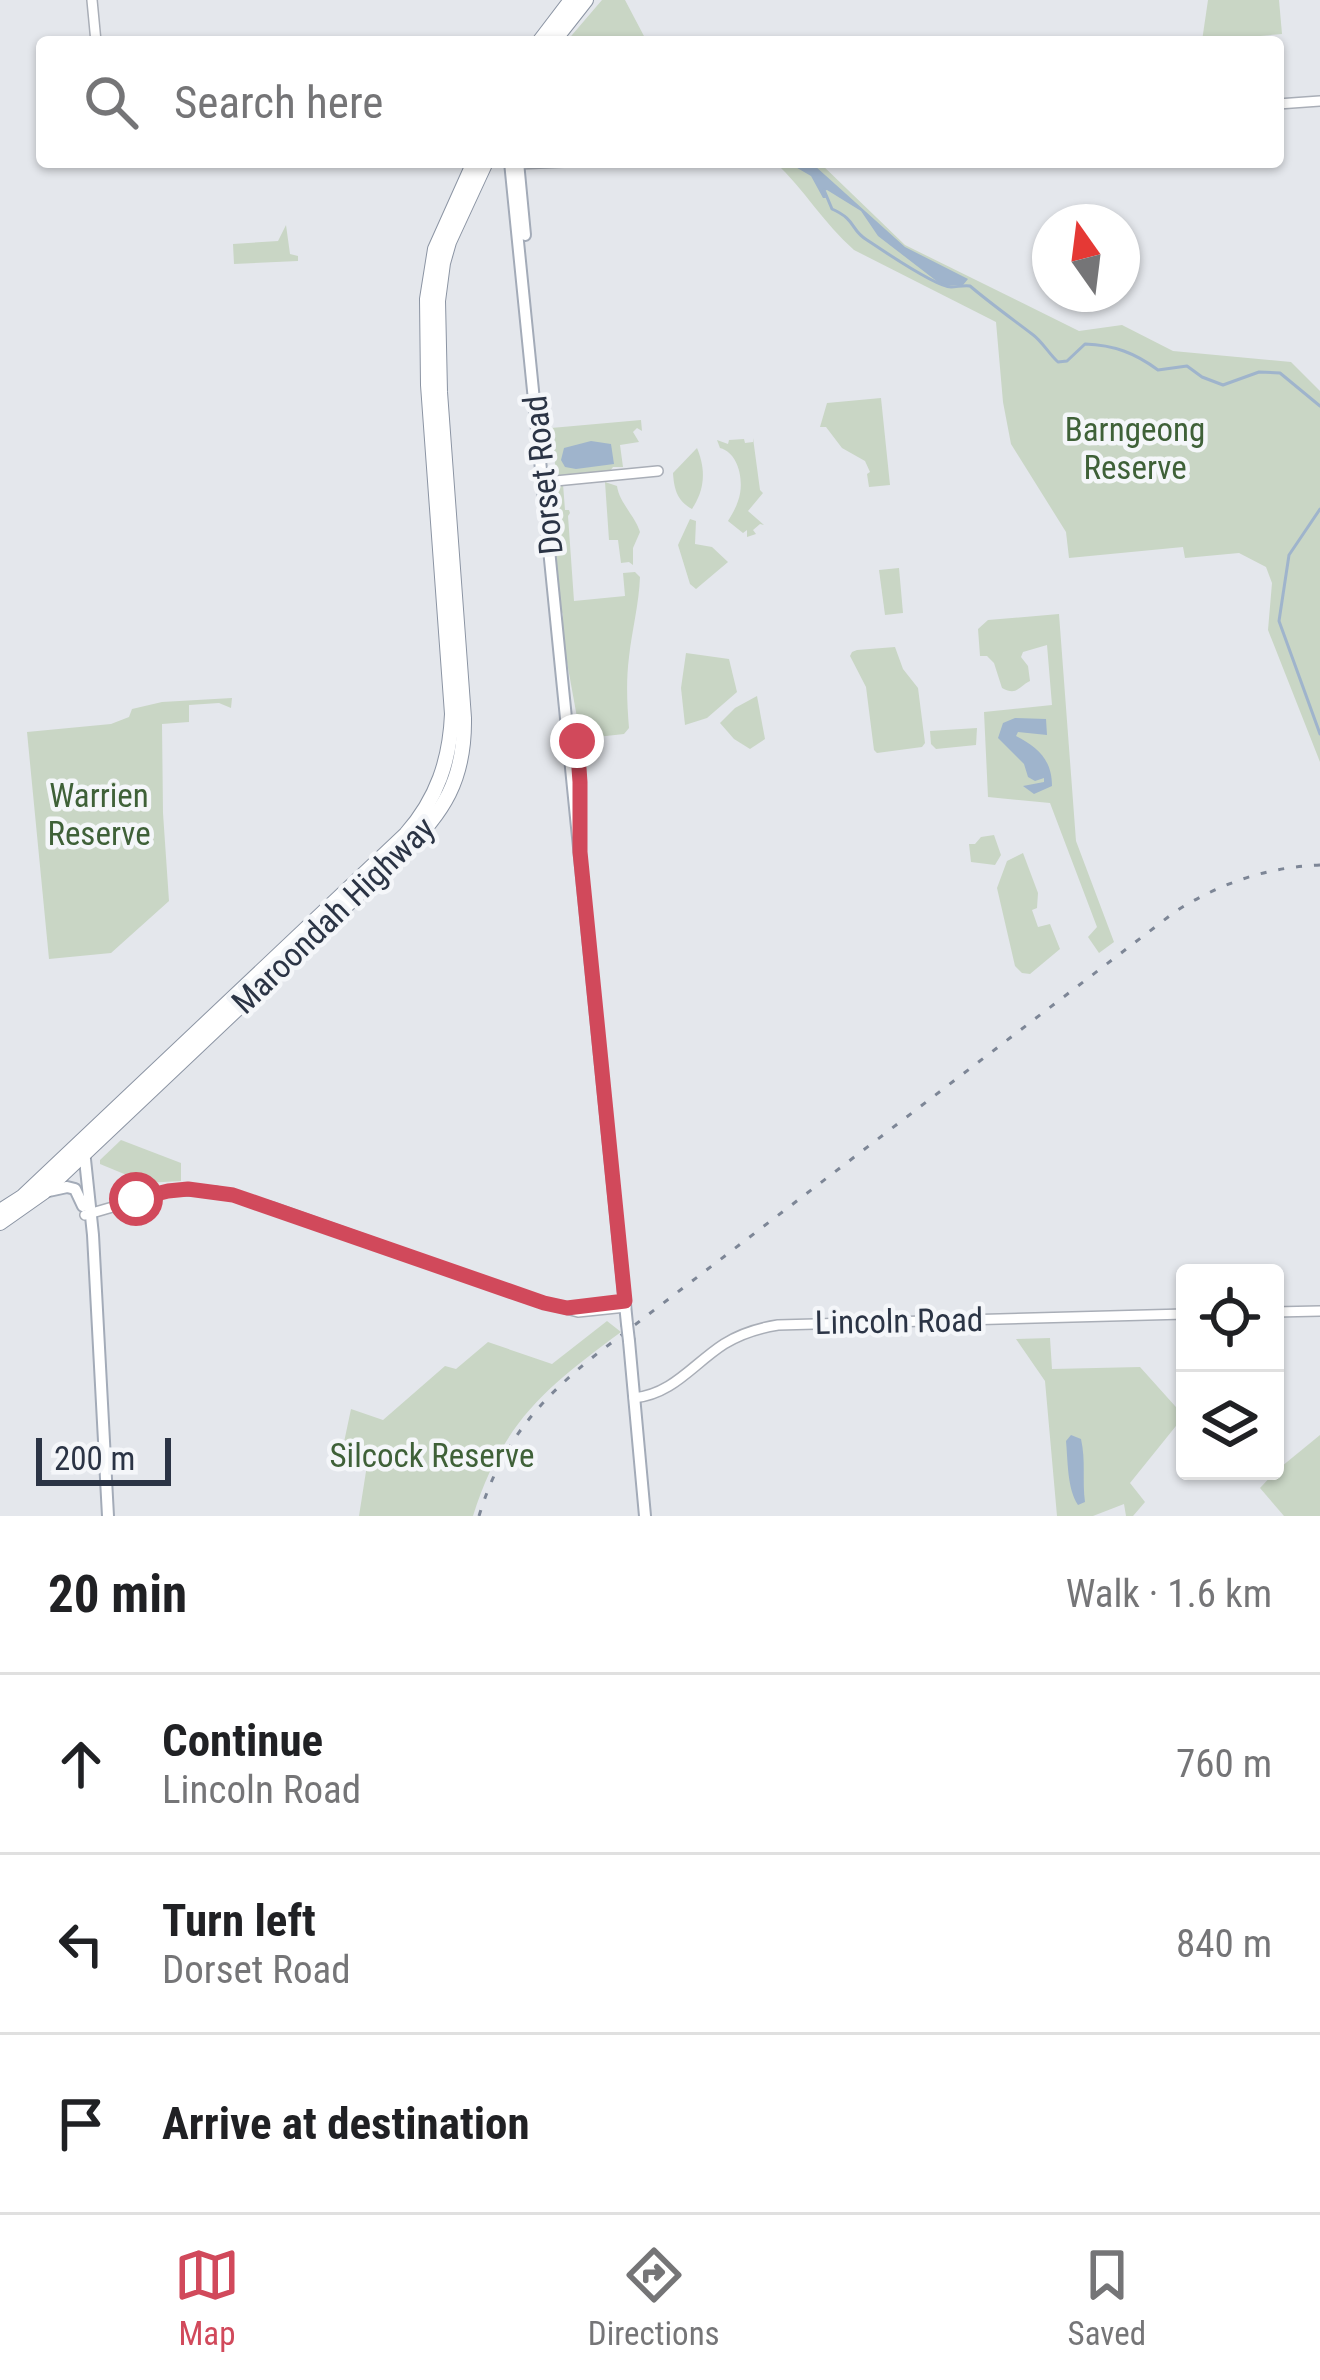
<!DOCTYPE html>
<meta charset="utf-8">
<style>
:root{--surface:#fff;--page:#f2f2f2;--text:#202124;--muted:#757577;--line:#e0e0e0;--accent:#d1495b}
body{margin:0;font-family:"Roboto Condensed",sans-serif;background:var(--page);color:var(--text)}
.controls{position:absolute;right:36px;bottom:36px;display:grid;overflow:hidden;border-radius:12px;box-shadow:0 3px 9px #0004}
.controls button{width:108px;height:108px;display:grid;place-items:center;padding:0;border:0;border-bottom:3px solid var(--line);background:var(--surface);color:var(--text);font:60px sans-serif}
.compass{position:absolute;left:1032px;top:204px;width:108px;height:108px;border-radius:50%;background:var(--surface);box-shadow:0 3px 9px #0004;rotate:346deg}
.scale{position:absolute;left:36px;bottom:30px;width:135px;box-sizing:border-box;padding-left:12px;border:6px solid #2b3445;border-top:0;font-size:33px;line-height:42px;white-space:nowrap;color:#2b3445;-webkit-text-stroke:9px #f4f6f9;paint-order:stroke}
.stop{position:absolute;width:36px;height:36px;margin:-27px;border:9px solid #d1495b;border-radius:50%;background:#fff}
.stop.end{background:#d1495b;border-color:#fff;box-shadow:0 3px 12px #0008}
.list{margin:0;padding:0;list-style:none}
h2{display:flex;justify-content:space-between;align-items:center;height:156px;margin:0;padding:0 48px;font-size:51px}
h2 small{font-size:39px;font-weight:400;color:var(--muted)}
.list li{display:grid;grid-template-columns:78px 1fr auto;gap:36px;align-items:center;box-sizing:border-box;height:180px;padding:0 48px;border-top:3px solid var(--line)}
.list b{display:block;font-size:45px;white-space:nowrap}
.list p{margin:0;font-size:39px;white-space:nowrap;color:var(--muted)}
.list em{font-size:39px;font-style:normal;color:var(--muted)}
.icon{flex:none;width:66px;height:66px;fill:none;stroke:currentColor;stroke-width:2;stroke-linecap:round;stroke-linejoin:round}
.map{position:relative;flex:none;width:1320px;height:1516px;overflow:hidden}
.search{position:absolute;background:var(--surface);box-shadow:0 3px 9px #0004;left:36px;right:36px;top:36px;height:132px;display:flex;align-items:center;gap:30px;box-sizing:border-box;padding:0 42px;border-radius:12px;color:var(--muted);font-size:45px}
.sheet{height:696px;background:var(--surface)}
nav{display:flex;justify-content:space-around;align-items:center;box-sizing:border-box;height:168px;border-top:3px solid var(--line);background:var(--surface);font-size:33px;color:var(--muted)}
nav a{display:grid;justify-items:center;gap:6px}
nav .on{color:var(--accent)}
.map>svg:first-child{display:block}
.green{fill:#c9d6c5}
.water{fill:#9fb4cc}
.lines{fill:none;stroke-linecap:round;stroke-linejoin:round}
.stream{stroke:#9fb4cc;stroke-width:3}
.secondary-casing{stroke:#a9aeb7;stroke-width:12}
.primary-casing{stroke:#a3abb8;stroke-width:14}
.highway-casing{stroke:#8b94a3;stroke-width:16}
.secondary{stroke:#fff;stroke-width:9}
.primary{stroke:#fff;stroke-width:10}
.highway{stroke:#fff;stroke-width:14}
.rail{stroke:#7d8696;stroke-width:3;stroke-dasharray:6 12;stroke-linecap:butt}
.primary-bridge-casing{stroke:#a3abb8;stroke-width:14;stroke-linecap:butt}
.primary-bridge{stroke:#fff;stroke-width:10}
.route{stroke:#d1495b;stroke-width:15}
.labels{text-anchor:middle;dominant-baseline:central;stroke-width:9;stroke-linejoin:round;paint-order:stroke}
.park-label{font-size:33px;fill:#3f6138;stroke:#f4f6f9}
.street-label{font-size:33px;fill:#2b3445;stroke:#f4f6f9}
</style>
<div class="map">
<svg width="1320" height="1516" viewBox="0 0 1320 1516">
<rect width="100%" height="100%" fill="#e4e7ec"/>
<g class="green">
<polygon points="602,0 625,0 645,38 656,42 566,42"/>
<polygon points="1208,0 1279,0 1282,34 1202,41"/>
<path d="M775 162H819L905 245 1079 331 1122 325 1173 351 1291 362 1320 391V762L1268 630 1272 583 1266 567 1239 553 1185 558 1183 547 1069 558 1066 532 1011 444 1003 402 996 322 854 250C824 224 804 189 775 162Z"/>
<polygon points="286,225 290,254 298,256 298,261 234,264 233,244 278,241"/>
<polygon points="881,398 890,485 869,487 867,474 870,472 865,461 842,448 826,427 820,427 827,403"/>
<polygon points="641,420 642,431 637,428 633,432 639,442 620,445 623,467 613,467 610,471 560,476 556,472 551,428"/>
<path d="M753 438 760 490 763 493 748 511 764 525 760 524 753 530 756 534 747 537V530L743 533 728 521C732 514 736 508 738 501 745 482 739 453 720 448L717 440 728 444 729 440 744 439 745 443 753 442Z"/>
<path d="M697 448C706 470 705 489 692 509 677 501 674 489 673 473Z"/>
<path d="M605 482 617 486C619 502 635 516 640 532L633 548V565L629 562 621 563 618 540H609Z"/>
<path d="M563 484 565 510H569L570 513 568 516 574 601 625 596 623 573 635 572 640 577C639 604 632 630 629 657 626 681 627 704 629 728L624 734 588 738 580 734 561 629 563 615 559 603 550 499 551 489 555 485Z"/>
<polygon points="690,519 696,521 695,544 712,547 728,562 696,589 690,584 678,545"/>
<polygon points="899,568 903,613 885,615 879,570"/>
<path d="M1059 614 1076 841 1114 942 1099 953 1088 937 1097 927 1050 803 988 797 984 712 1052 705 1047 645 1023 652 1021 657 1028 666 1030 681C1018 687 1017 696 1002 688L994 663 987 656H980L978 629 988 620Z"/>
<polygon points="895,647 903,669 918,688 925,743 922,747 877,753 874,750 866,687 850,656 852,652 857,650"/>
<polygon points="686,653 729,659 737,692 707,718 685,725 681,688"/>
<polygon points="757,696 765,739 750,749 734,739 720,723 735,708"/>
<polygon points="232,698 231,708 219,703 189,705 189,722 162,724 163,813 169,901 111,953 49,959 27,732 111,724 129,717 132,709 162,702"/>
<polygon points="977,728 976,745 936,749 931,744 930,731"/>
<polygon points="994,835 1001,855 995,865 971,862 969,844 975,844 981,837"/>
<polygon points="1023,853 1038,893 1037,908 1032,910 1038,927 1050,924 1060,949 1030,974 1022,973 1015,966 997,888 1007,861"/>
<polygon points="121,1140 181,1163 181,1181 146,1183 100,1164 100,1160"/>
<path d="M607 1321 621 1332C545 1388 502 1423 473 1516H359L367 1465 339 1466 351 1409 383 1420 445 1366 456 1369 488 1342 552 1364Z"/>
<polygon points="1050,1338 1052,1369 1140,1367 1184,1416 1130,1483 1145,1502 1133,1516 1126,1516 1124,1504 1093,1516 1057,1516 1045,1381 1016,1339"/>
<polygon points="1320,1435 1320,1516 1284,1516 1260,1488 1276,1471"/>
</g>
<g class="water">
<polygon points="787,162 805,162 812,168 815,166 905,247 968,279 963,285 943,286 878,236 861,211 827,190 824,191 826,198 823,198 811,176"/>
<polygon points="591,441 611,444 614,464 576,469 565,467 561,460 564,448"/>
<path d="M1015 718 1046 719 1047 735 1018 732 1016 736C1037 747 1052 759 1052 786L1034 794 1023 786 1044 782V778L1035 781 1028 777 1024 764 998 738 1003 723Z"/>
<path d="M1071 1435 1081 1439C1086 1461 1082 1481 1085 1502L1078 1505C1067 1488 1068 1461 1066 1441Z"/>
</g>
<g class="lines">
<g class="stream">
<path d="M824 190 832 209C857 220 850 230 867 240 882 250 936 287 951 287 957 287 963 285 970 286 990 303 1011 318 1032 334 1042 341 1049 354 1058 362L1067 361 1085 344C1114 345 1135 353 1158 370L1187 366 1202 377 1223 385 1259 372 1280 373 1320 406"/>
<polyline points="1320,509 1289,555 1279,621 1320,734"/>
</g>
<g class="secondary-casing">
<g id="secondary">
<polyline points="92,0 96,42"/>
<polyline points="1278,104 1320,101"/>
<polyline points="516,164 564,162"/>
<polyline points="545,482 658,471"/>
<polyline points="85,1215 168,1191 215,1191 272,1207 544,1303 578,1312 626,1307"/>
<polyline points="590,1306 625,1301"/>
<polyline points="1275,1312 1320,1311"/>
<path d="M634 1398C673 1394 693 1364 724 1344 740 1334 759 1328 778 1325L1185 1314"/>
</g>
</g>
<g class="primary-casing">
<g id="primary">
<polyline points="510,162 627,1324"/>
<polyline points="518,162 525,235"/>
<polyline points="84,1150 93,1235 108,1516"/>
<polyline points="44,1192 67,1187 75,1189 83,1206"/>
<polyline points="629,1341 645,1516"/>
</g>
</g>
<g class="highway-casing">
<g id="highway">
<polyline points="539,42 571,0"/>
<polyline points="553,42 586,0"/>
<path d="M0 1211 22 1197 406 834C437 799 450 760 452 714L428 385 427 299 435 249 474 162"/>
<path d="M0 1223 44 1192 401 854C444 813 465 779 464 718L440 392 438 301 443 263 449 242 486 162"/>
</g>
</g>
<use href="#secondary" class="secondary"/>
<use href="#primary" class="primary"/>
<use href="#highway" class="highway"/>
<path class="rail" d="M479 1516C501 1443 539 1400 598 1353L1176 911C1221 883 1267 867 1320 865"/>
<g class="primary-bridge-casing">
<polyline id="primary-bridge" points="627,1324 629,1341"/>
</g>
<use href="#primary-bridge" class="primary-bridge"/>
</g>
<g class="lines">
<polyline class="route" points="136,1199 168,1191 188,1189 233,1195 544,1303 567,1308 625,1301 580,852 580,782 577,741"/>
</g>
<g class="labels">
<g class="park-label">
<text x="1135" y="429">Barngeong<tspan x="1135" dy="38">Reserve</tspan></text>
<text x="99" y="795">Warrien<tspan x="99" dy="38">Reserve</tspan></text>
<text x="432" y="1455">Silcock Reserve</text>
</g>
<g class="street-label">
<text transform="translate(543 475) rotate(-96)">Dorset Road</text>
<text transform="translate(333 915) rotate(-44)">Maroondah Highway</text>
<text transform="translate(899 1321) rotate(-1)">Lincoln Road</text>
</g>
</g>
</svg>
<div class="controls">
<button><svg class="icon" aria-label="locate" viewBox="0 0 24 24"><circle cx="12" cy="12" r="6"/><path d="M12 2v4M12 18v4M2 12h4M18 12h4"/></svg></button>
<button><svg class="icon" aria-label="layers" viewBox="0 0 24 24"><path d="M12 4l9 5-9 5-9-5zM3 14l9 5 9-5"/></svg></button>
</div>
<svg class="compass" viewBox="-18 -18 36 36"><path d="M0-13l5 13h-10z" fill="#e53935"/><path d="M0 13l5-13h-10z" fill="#757577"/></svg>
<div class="scale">200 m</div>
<div class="stop" style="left:136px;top:1199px"></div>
<div class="stop end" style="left:577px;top:741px"></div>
<div class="search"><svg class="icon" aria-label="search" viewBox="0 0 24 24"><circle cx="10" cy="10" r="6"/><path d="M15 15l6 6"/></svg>Search here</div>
</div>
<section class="sheet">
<h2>20 min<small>Walk · 1.6 km</small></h2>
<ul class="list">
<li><svg class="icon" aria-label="ahead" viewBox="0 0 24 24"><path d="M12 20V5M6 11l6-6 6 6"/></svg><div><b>Continue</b><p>Lincoln Road</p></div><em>760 m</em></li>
<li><svg class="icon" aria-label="left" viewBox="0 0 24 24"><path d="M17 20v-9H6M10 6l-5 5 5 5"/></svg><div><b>Turn left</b><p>Dorset Road</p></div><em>840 m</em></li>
<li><svg class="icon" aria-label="arrive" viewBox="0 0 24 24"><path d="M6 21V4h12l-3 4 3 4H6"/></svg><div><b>Arrive at destination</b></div></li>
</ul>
</section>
<nav>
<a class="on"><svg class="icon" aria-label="map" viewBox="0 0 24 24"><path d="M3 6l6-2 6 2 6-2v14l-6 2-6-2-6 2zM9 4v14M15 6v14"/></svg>Map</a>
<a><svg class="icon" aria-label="directions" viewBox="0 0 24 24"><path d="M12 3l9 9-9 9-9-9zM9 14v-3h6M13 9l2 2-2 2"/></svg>Directions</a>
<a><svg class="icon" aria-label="saved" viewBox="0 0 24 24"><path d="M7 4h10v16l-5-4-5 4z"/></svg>Saved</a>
</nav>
